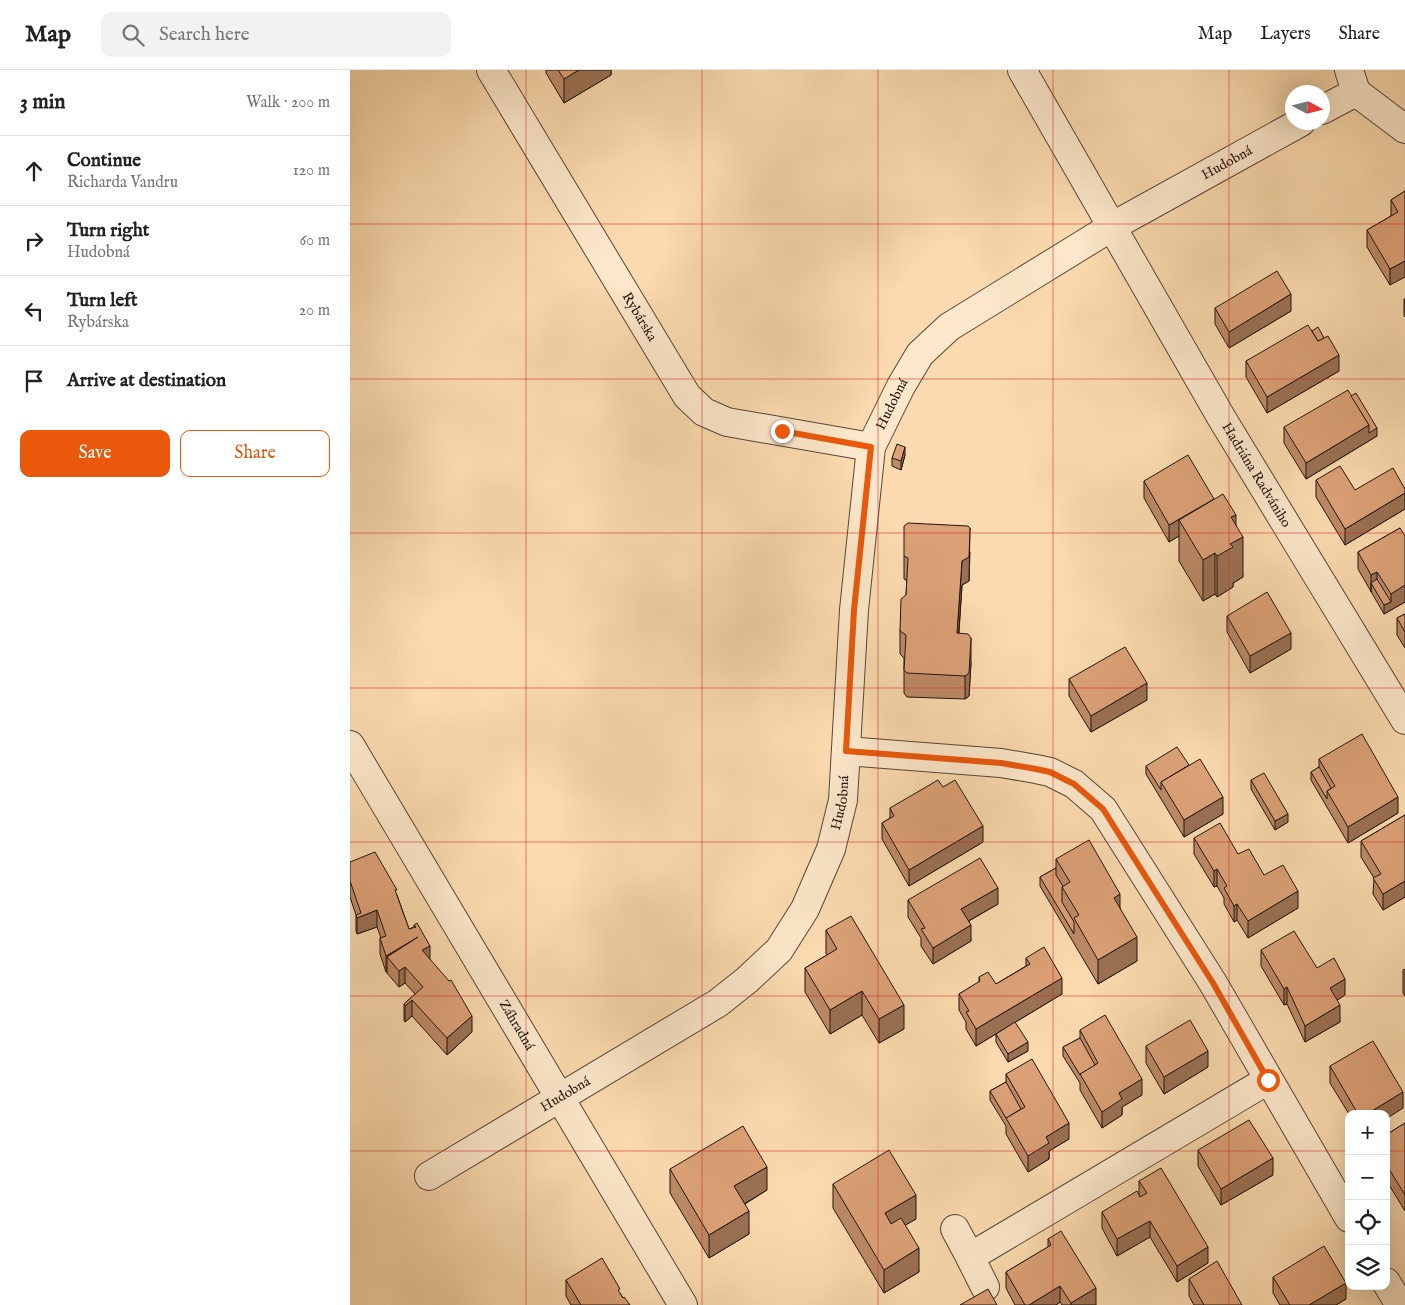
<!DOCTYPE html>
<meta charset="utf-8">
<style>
:root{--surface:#fff;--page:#f2f2f2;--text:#222;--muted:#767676;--line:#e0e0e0;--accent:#ea580c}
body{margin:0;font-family:"IM FELL English",serif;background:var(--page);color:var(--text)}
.controls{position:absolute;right:15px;bottom:15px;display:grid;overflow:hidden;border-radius:10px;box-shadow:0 5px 20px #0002}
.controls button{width:45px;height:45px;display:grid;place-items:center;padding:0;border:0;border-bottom:1px solid var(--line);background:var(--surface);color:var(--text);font:25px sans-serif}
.compass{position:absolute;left:935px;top:15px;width:45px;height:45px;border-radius:50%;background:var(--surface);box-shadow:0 5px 20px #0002;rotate:97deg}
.stop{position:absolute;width:15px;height:15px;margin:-11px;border:4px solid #ea580c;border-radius:50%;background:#fff}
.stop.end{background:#ea580c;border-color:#fff;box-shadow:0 1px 5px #0008}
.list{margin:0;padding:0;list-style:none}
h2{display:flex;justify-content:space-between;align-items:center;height:65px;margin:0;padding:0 20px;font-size:21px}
h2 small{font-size:16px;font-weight:400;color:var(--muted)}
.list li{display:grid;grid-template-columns:32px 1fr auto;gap:15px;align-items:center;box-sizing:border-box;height:70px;padding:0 20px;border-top:1px solid var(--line)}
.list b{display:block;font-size:19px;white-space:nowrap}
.list p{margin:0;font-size:16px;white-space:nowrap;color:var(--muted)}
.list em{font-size:16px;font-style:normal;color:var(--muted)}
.actions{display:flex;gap:10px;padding:15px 20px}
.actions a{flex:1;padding:11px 0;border:1px solid var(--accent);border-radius:10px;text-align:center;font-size:18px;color:var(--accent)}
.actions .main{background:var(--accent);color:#fff}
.icon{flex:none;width:28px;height:28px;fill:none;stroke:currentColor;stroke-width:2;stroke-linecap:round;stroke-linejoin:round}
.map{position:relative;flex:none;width:1055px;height:1235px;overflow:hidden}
header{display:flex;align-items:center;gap:30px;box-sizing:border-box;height:70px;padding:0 25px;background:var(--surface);border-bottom:1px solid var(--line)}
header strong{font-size:24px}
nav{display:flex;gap:28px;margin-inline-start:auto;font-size:18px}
.search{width:350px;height:45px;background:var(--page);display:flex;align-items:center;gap:12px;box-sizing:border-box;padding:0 18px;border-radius:10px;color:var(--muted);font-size:19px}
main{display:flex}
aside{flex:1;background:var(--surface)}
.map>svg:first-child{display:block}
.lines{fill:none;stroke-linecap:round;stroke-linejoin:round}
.street-casing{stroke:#564637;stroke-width:30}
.street{stroke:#fce7ca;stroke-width:28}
.wall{fill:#bd8a66;stroke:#20140f}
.shaded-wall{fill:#9a7153;stroke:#20140f}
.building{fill:#dca177;stroke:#20140f}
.route{stroke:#ea580c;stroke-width:6}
.grid{fill:none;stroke:#d62828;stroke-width:1;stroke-opacity:0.55}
.labels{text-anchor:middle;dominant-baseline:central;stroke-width:4;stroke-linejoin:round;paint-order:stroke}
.street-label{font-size:14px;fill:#20140f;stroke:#fce7ca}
</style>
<header>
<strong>Map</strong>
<div class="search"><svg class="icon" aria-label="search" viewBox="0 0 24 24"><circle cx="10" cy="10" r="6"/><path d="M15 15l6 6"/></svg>Search here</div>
<nav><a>Map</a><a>Layers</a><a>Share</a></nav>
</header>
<main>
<aside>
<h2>3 min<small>Walk · 200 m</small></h2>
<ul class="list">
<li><svg class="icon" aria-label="ahead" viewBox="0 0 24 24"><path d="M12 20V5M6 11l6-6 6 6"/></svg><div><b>Continue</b><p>Richarda Vandru</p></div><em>120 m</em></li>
<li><svg class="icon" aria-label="right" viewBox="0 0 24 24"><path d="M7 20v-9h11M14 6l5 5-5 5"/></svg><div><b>Turn right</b><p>Hudobná</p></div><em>60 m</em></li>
<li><svg class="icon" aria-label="left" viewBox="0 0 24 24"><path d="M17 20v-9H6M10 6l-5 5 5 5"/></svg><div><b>Turn left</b><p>Rybárska</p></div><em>20 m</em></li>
<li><svg class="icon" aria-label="arrive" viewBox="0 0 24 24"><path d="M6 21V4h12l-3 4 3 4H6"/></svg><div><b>Arrive at destination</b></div></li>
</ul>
<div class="actions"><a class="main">Save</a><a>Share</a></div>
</aside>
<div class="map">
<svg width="1055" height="1235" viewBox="0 0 1055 1235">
<rect width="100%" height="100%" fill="#fadaae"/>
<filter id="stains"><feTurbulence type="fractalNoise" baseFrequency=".004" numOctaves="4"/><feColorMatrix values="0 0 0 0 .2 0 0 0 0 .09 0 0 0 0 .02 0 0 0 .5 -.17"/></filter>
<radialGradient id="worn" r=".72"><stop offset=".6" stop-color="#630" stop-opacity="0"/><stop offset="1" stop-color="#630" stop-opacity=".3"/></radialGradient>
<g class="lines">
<g class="street-casing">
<g id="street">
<path id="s1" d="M141 0 337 326 354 342 377 352 521 377"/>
<path id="s2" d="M672 0 871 347 1055 650"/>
<polyline points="999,0 1006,22"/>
<polyline points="1006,22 1055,59"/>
<polyline points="972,40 1006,22"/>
<path id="s3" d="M0 675 333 1235"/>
<polyline points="496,681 651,693 686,699 700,702 724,714 753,739 863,913 999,1148"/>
<path id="s4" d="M79 1106 368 933 397 910 429 880 455 839 481 779 493 730 504 540 521 377 551 316 570 284 599 257 763 156 951 52"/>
<polyline points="605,1159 620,1187"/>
<polyline points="1036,1212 1050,1235"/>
<polyline points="635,1217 620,1187 918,1010"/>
</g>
</g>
<use href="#street" class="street"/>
</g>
<g class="wall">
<polygon points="196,0 261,0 261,5 214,33 196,3"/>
<polygon points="1055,121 1040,215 1017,177 1017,160 1041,146 1041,130"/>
<polygon points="1054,229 1055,229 1055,247 1054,246"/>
<polygon points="865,238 941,241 879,278 865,254"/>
<polygon points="962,261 989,301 917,343 896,307 896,291"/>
<polygon points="934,357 1027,366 956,409 934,373"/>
<polygon points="555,385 551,400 542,396 542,388"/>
<polygon points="966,410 1005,420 1055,419 1055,439 995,475 966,427"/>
<polygon points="794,411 864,429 886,455 893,507 883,513 883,517 867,527 865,524 853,531 829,491 829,466 819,472 794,428"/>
<polygon points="1050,458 1055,532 1034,544 1008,499 1008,482"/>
<polygon points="620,482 619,511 612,515 609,563 621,592 619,626 615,629 557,627 554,623 554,588 550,584 550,561 556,525 557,511 554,509 554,486"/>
<polygon points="1055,544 1055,578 1047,565 1047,548"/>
<polygon points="877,546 941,579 900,603 877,562"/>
<polygon points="719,609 797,630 741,662 719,626"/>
<polygon points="969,689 1048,743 998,773 961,710 961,702 969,697"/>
<polygon points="839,695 873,744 834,767 796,704 796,696"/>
<polygon points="901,710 938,752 925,760 901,719"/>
<polygon points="593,717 633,772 559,816 532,769 532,753 540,748 540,738"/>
<polygon points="1055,745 1055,827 1033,840 1023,824 1024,808 1011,787 1011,771"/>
<polygon points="844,768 888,784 914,805 948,838 898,868 887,850 884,852 874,834 874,828 867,816 864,817 844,784"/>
<polygon points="706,789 770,838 787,891 748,914 690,816 690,807 706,798"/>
<polygon points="0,792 47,825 59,859 64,857 64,855 80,890 122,962 97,985 62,946 55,952 54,950 54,934 65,924 55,913 49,917 37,903 37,902 36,902 30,884 30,868 31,868 27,857 7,864 6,861 6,845 0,827"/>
<polygon points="558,830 648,834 619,851 621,871 583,894 571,876 571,868 558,847"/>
<polygon points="476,860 554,959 529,973 512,945 480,964 455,922 455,898 477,885 476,884"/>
<polygon points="911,880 967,898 995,925 987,930 990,952 955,972 937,934 934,935 911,896"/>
<polygon points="676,888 712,924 626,976 616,959 616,952 609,940 609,924 629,912 629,907 646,914 676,896"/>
<polygon points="1055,899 1055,926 1053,923 1053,900"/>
<polygon points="730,960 792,1025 772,1037 772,1045 752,1058 730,1020 730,1013 713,986 713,977 730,968"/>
<polygon points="646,964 678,981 658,992 646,972"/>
<polygon points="796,976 858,997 814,1024 796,993"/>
<polygon points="980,996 1053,1038 1036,1044 999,1044 980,1013"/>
<polygon points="656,1004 719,1069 699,1081 699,1089 678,1102 656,1064 656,1056 640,1030 640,1021 656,1012"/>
<polygon points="1055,1053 1055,1141 1036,1110 1036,1065"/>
<polygon points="848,1080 923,1105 871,1135 848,1096"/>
<polygon points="320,1099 417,1120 395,1134 399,1164 359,1188 320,1123"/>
<polygon points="789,1111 858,1193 827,1212 800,1167 767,1186 752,1158 752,1142 789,1126"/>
<polygon points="483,1114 566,1149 555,1155 569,1202 534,1223 483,1138"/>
<polygon points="698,1169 746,1235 712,1235 710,1232 706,1235 665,1235 656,1218 656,1202 698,1177"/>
<polygon points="923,1207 996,1229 986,1235 930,1235 923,1223"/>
<polygon points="839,1209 892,1235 844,1235 839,1226"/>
<polygon points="216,1210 270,1223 273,1228 280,1235 221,1235 216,1226"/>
</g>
<g class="shaded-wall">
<polygon points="229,0 261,0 261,5 214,33 214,9"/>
<polygon points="1055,191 1055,207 1040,215 1040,199"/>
<polygon points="941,224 941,241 879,278 879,262"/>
<polygon points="989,285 989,301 917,343 917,327"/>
<polygon points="1019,355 1027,358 1027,366 956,409 956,393"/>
<polygon points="555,377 555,385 551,400 551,391"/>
<polygon points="1055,423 1055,439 995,475 995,459"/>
<polygon points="864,429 829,450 829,466 819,472 819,455"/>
<polygon points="886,445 886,471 893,467 893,507 883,513 883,517 867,527 867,486 881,447"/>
<polygon points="620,458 619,511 612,515 607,586 607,563 612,491"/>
<polygon points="865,483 865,524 853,531 853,490"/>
<polygon points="1027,502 1027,518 1021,513 1021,522 1021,505"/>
<polygon points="1055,515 1055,532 1034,544 1034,535 1041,532 1041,524"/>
<polygon points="941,563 941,579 900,603 900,586"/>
<polygon points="621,568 621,592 619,626 615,629 615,606"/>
<polygon points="797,613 797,630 741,662 741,646"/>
<polygon points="873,727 873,744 834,767 834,750"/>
<polygon points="1048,727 1048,743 998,773 998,757"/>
<polygon points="938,744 938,752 925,760 925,751"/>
<polygon points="633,756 633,772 559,816 559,800"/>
<polygon points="867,799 867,816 864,817 864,801"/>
<polygon points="1055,811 1055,827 1033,840 1033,824"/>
<polygon points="648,818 648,834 611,855 611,839"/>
<polygon points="948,821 948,838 898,868 898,851"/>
<polygon points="770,824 770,848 764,828"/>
<polygon points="887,834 887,850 884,852 884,836"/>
<polygon points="27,840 27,857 7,864 7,848"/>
<polygon points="621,855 621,871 583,894 583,878"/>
<polygon points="68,867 37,887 37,902 36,902 36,886"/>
<polygon points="787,867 787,891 748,914 748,890"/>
<polygon points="80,876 80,892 72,880"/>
<polygon points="55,897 55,913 49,917 49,901"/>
<polygon points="712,908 712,924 626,976 626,959"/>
<polygon points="995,909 995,925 980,935 980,918"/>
<polygon points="937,917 937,934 934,935 934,919"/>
<polygon points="512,921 512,945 480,964 480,940"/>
<polygon points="62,930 62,946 55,952 55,936"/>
<polygon points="554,935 554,959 529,973 529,949"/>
<polygon points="990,935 990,952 955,972 955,956"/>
<polygon points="122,946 122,962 97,985 97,968"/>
<polygon points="678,972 678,981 658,992 658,984"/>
<polygon points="858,981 858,997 814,1024 814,1007"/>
<polygon points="792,1009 792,1025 772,1037 772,1045 752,1058 752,1042 769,1023"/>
<polygon points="1053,1022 1053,1038 1036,1049 1036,1044 1017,1044"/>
<polygon points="719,1053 719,1069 699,1081 699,1089 678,1102 678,1086 696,1067"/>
<polygon points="923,1088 923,1105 871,1135 871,1119"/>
<polygon points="417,1097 417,1120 384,1140 384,1116"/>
<polygon points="566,1125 566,1149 535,1167 535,1143"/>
<polygon points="399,1141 399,1164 359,1188 359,1165"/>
<polygon points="800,1151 800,1167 767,1186 767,1169"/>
<polygon points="858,1177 858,1193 827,1212 827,1196"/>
<polygon points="569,1178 569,1202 534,1223 534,1200"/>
<polygon points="996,1213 996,1229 986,1235 959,1235"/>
<polygon points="710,1216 710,1232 706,1235 679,1235"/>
<polygon points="746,1218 746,1235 721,1235 721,1233"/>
</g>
<g class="building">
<polygon points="208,0 229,0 214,9"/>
<polygon points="1055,121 1055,191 1040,199 1017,160 1048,142 1041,130"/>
<polygon points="927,201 941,224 879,262 865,238"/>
<polygon points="958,255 968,271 978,266 989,285 917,327 896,291"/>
<polygon points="968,257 974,268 968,271 962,261"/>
<polygon points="998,320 1019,355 956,393 934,357"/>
<polygon points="1006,323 1027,358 1019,363 1019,355 1001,326"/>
<polygon points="547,374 555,377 551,391 542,388"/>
<polygon points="838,385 864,429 819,455 794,411"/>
<polygon points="990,396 1005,420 1043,398 1055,419 1055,423 995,459 966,410"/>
<polygon points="873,424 886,445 881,447 893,467 880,474 883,477 867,486 865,483 853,490 829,450"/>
<polygon points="558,453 618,456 620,458 619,487 612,491 607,563 618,564 621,568 619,603 615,606 557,603 554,600 556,565 550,561 551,529 556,525 558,488 554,486 554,456"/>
<polygon points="1050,458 1055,466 1055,515 1041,524 1027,502 1021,505 1008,482"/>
<polygon points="1027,509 1041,532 1034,535 1021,513"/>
<polygon points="917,522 941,563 900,586 877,546"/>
<polygon points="1055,544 1055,562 1047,548"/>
<polygon points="775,577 797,613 741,646 719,609"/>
<polygon points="1012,664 1048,727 998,757 977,721 985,716 969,689"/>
<polygon points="827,677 839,695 811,712 811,720 796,696"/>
<polygon points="850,689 873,727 834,750 811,712"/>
<polygon points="969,697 981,718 977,721 977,729 961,702"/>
<polygon points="914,703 938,744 925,751 901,710"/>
<polygon points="588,710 593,717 605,710 633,756 559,800 532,753 544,746 540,738"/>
<polygon points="1055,745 1055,811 1033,824 1023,808 1031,804 1011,771"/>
<polygon points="870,753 888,784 899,779 914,805 933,795 948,821 898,851 887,834 884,836 874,818 877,816 867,799 864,801 844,768"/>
<polygon points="739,770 770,824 764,828 787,867 748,890 724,848 729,845 712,817 720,812 706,789"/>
<polygon points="25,782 47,820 45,820 59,859 66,857 64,855 67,853 80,876 72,880 99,911 101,910 122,946 97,968 62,930 55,936 54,934 73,917 55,897 49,901 37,887 68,867 36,886 30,868 36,866 27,840 7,848 6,845 11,843 0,811 0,792"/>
<polygon points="630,788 648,818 611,839 621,855 583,878 571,859 575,858 558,830"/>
<polygon points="706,798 706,805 713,816 712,817 712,832 724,852 724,864 690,807"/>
<polygon points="501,846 554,935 529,949 512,921 480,940 455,898 487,879 476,860"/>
<polygon points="944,861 967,898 984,888 995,909 980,918 990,935 955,956 937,917 934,919 911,880"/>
<polygon points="694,877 712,908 626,959 616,942 619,941 609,924 630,911 629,907 638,902 646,914 680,894 676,888"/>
<polygon points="755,945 792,1009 769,1023 772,1029 752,1042 730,1004 748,993 730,960"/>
<polygon points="840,950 858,981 814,1007 796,976"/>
<polygon points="665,952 678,972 658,984 646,964"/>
<polygon points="730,968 745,995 730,1004 730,1005 713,977"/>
<polygon points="1023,971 1053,1022 1017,1044 1008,1044 980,996"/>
<polygon points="682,989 719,1053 696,1067 699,1073 678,1086 656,1048 675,1037 656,1004"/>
<polygon points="656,1012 671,1039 656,1048 640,1021"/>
<polygon points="899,1050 923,1088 871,1119 848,1080"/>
<polygon points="1055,1053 1055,1125 1036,1094 1036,1065"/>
<polygon points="393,1056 417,1097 384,1116 399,1141 359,1165 320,1099"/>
<polygon points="539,1080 566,1125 535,1143 541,1154 551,1148 569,1178 534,1200 483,1114"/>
<polygon points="811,1098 858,1177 827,1196 800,1151 767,1169 752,1142 787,1121 790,1127 797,1123 789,1111"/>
<polygon points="711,1161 746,1218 721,1233 710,1216 679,1235 675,1235 656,1202 701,1175 698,1169"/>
<polygon points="974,1176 996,1213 959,1235 940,1235 923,1207"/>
<polygon points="252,1188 270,1219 268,1220 273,1228 274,1227 280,1235 231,1235 216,1210"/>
<polygon points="867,1191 892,1235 854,1235 839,1209"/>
<polygon points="638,1219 647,1235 610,1235"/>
</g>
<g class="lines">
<polyline class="route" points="432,361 521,377 504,540 496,681 651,693 686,699 700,702 724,714 753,739 863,913 918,1010"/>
</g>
<path class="grid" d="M176 0V1235M352 0V1235M528 0V1235M703 0V1235M879 0V1235M0 154H1055M0 309H1055M0 463H1055M0 618H1055M0 772H1055M0 926H1055M0 1081H999M1036 1081H1055"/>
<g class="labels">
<g class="street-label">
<text stroke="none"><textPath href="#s4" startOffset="1404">Hudobná</textPath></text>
<text stroke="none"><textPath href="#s1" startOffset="288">Rybárska</textPath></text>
<text stroke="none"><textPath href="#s4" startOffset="984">Hudobná</textPath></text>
<text stroke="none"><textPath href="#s2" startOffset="468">Hadriána Radvániho</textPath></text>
<text stroke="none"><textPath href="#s4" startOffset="579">Hudobná</textPath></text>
<text stroke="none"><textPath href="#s3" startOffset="326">Záhradná</textPath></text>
<text stroke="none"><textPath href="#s4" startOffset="159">Hudobná</textPath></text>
</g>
</g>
<rect width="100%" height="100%" filter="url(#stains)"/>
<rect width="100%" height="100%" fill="url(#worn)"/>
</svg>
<div class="controls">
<button>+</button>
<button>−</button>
<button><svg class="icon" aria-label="locate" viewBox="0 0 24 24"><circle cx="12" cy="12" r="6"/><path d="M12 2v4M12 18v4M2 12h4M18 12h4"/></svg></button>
<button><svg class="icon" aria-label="layers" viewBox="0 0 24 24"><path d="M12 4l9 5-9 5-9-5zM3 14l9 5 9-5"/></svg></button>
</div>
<svg class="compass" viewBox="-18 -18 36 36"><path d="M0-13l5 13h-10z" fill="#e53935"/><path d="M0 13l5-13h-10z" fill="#767676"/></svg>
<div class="stop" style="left:918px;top:1010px"></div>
<div class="stop end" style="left:432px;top:361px"></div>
</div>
</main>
